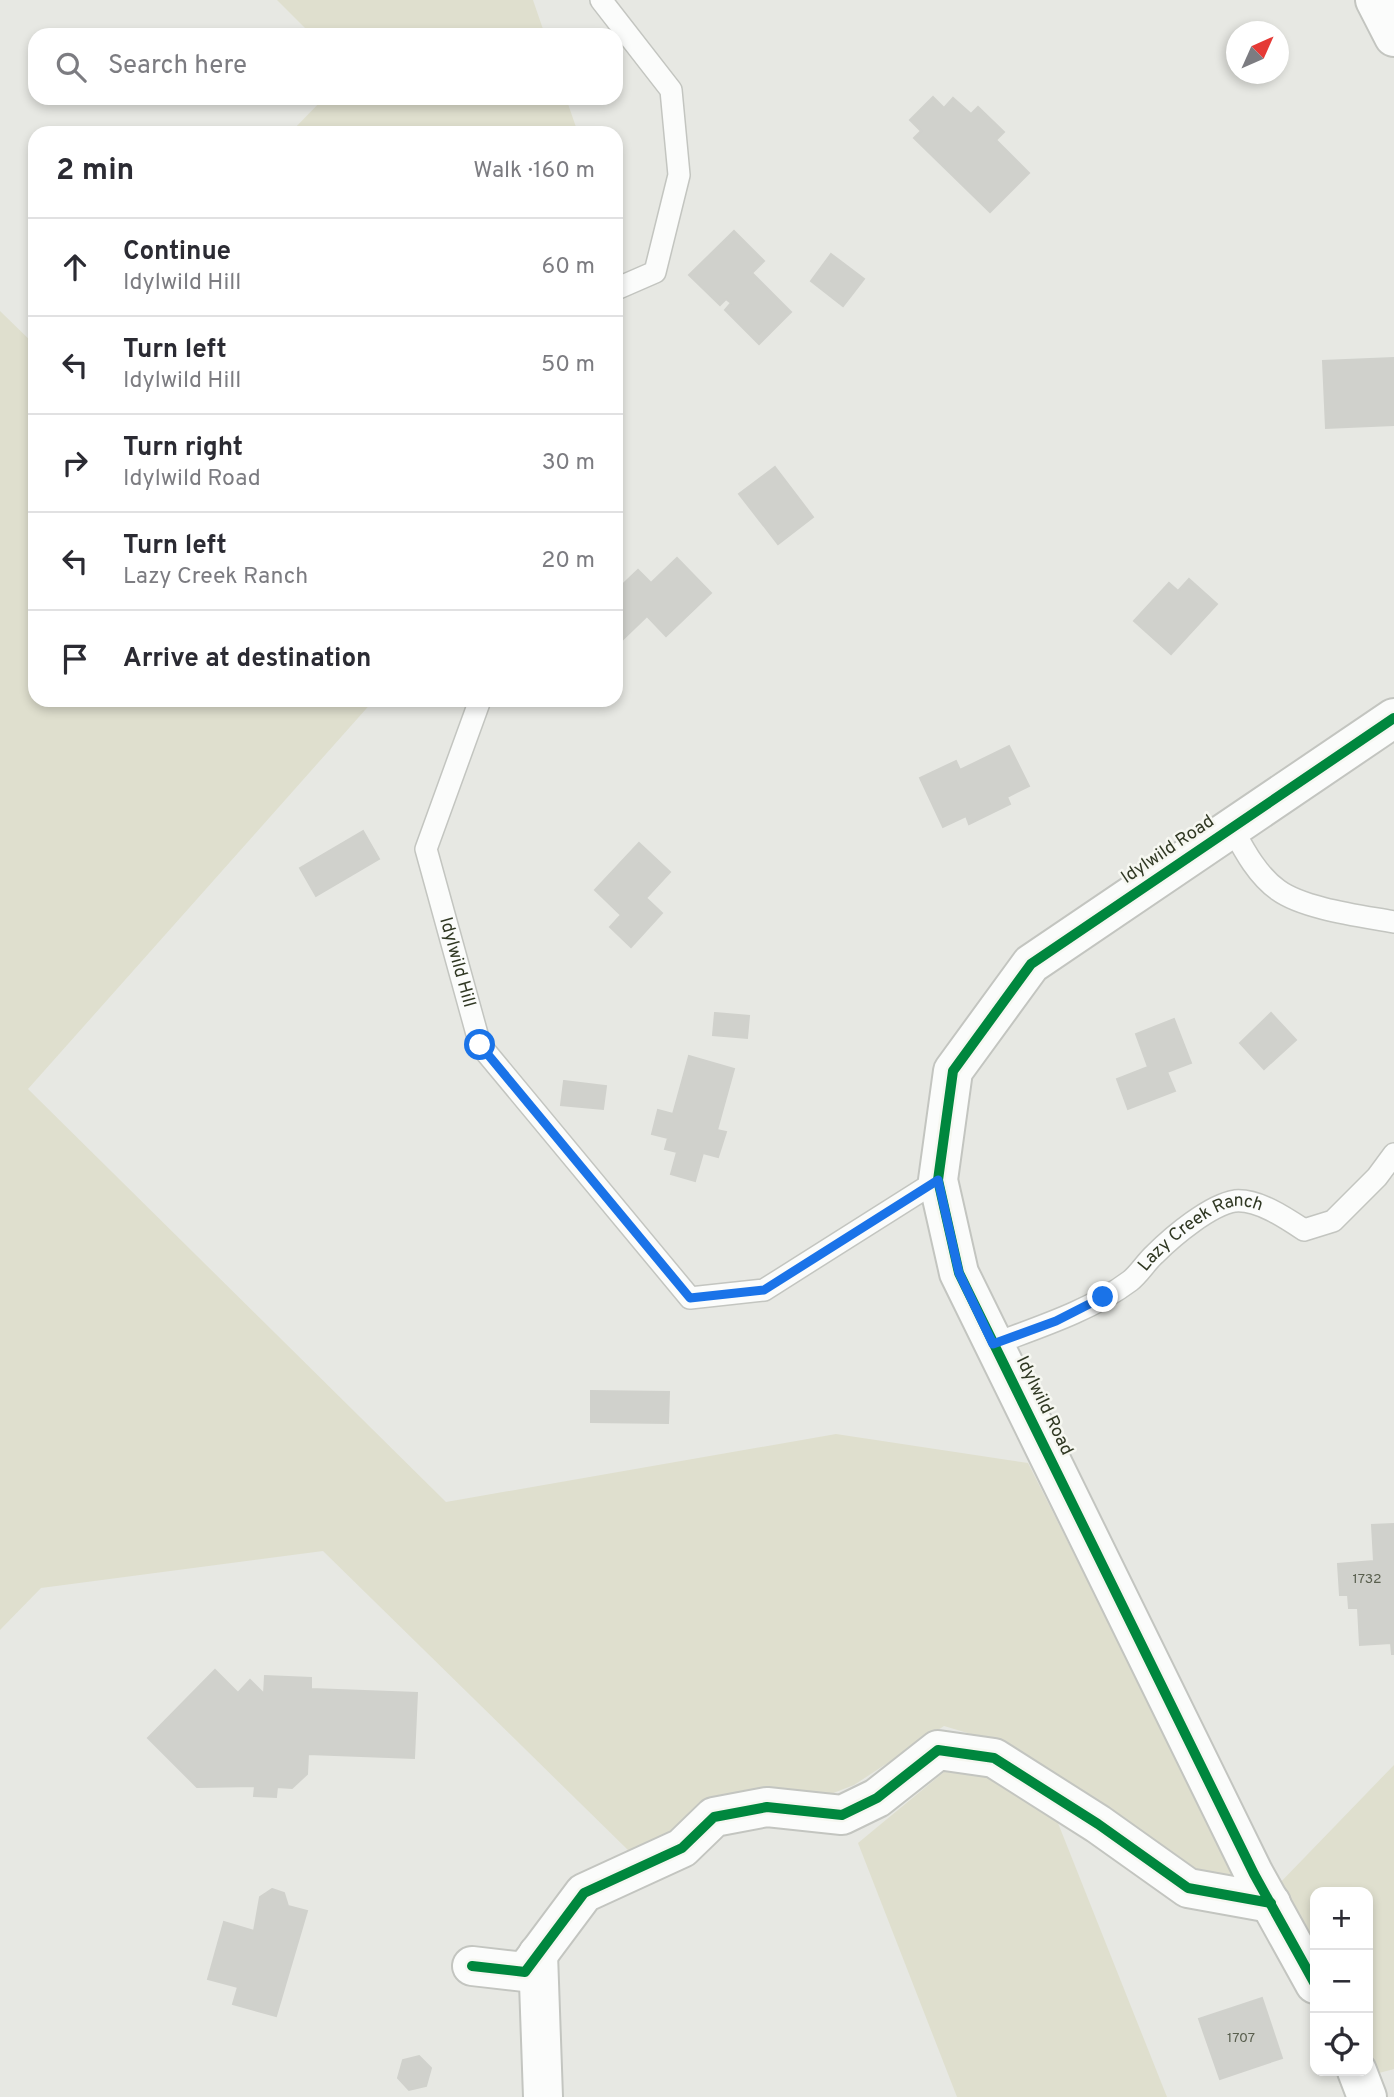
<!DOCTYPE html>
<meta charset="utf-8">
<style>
:root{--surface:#fff;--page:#f2f2f3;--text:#2b2b33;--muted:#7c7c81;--line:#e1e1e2}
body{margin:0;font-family:Overpass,sans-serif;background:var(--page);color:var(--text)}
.controls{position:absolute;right:21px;bottom:21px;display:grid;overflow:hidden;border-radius:14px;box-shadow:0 4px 10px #0003}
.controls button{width:63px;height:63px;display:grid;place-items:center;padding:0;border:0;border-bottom:2px solid var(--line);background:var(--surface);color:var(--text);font:35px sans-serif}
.compass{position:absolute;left:1226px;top:21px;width:63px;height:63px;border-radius:50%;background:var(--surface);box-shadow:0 4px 10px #0003;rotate:45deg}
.stop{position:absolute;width:21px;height:21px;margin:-16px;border:5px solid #1a73e8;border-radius:50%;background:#fff}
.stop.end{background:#1a73e8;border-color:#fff;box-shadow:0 2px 7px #0008}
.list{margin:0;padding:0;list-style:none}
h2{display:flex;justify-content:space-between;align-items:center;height:91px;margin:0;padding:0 28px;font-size:30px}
h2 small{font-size:23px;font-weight:400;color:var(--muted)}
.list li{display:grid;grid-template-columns:46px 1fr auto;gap:21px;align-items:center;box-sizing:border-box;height:98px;padding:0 28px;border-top:2px solid var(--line)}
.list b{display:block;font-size:26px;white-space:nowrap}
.list p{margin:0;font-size:23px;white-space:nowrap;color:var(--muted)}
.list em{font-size:23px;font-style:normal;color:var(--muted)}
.icon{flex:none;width:38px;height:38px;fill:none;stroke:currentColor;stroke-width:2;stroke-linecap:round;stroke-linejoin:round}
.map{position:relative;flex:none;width:1394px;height:2097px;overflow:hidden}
.search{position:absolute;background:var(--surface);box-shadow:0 4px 10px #0003;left:28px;top:28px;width:595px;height:77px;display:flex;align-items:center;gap:18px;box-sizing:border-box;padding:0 24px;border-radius:21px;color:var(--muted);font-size:26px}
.panel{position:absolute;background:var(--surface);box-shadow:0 4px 10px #0003;left:28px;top:126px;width:595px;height:581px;border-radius:21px}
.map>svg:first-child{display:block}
.green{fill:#dfdfce}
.building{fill:#d0d1cc;stroke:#d0d1cc;stroke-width:2}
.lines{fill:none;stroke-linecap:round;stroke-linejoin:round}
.lane-casing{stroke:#c3c5c0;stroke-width:24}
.street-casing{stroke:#c3c5c0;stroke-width:42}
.lane{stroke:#fbfcfb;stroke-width:21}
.street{stroke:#fbfcfb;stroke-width:38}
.cycleway-casing{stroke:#f6f7f1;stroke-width:15}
.cycleway{stroke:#00873e;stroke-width:10}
.route{stroke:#1a73e8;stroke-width:9}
.labels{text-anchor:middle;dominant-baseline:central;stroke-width:5;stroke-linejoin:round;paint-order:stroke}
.number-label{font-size:14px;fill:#595f4e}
.street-label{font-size:18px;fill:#303823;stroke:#f6f7f1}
</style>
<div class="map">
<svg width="1394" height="2097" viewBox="0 0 1394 2097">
<rect width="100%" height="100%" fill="#e7e8e3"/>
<g class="green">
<polygon points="277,0 533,0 545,35 312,35"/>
<polygon points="324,98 566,98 578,133 290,133"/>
<polygon points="0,311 35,345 35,700 374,700 28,1089 446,1502 836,1434 1028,1463 1237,1877 1202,1874 1008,1745 944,1726 854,1785 823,1797 667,1836 629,1851 323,1551 41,1588 0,1630"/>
<polygon points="1394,1765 1394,2069 1379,2073 1368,2053 1368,1892 1315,1892 1315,1956 1277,1886"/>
<polygon points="950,1767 988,1773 1054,1813 1167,2097 957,2097 858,1843"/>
</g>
<g class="building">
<polygon points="933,97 944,108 953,98 971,114 978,107 1004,132 996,140 1029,173 990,212 914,138 921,131 910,120"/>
<polygon points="734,231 764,261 752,273 791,312 759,344 725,310 731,303 726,299 720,305 689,275"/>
<polygon points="831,254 864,279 843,306 811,281"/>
<polygon points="1394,358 1394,425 1326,428 1323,361"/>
<polygon points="775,467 813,517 778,544 739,494"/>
<polygon points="677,558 711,593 666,636 647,616 616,646 616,591 638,570 651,583"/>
<polygon points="1189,579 1217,604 1171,654 1134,621 1169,583 1178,591"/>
<polygon points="1009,746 1029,786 1007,797 1010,804 969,824 966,816 943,827 920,778 956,761 960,770"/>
<polygon points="363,831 379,859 316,896 300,868"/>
<polygon points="639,843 670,872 646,898 662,913 631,947 610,927 621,915 595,890"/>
<polygon points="715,1013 749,1016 747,1038 713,1035"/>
<polygon points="1271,1013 1296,1040 1264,1069 1240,1043"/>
<polygon points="1174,1019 1191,1063 1167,1072 1175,1091 1128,1109 1117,1079 1148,1067 1136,1034"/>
<polygon points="689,1056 734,1069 717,1130 726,1132 718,1157 703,1153 695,1181 671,1174 677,1152 665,1149 668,1138 652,1134 658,1110 673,1114"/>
<polygon points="564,1081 606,1086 603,1109 561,1105"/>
<polygon points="591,1391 669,1392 668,1423 591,1422"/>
<polygon points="1394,1524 1394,1654 1392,1654 1391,1643 1360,1645 1358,1608 1349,1608 1348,1595 1340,1595 1338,1564 1374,1561 1372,1525"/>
<polygon points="215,1670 238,1693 250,1680 264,1694 265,1676 311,1678 311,1689 417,1693 414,1758 308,1754 307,1774 292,1788 277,1787 276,1797 254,1796 255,1786 197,1787 148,1738"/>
<polygon points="272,1889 284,1893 288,1906 307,1911 276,2016 233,2004 238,1987 208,1979 224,1922 254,1931 260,1897"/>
<polygon points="1262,1998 1282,2058 1220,2079 1199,2019"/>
<polygon points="419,2056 431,2068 426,2086 409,2090 398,2078 403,2060"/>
</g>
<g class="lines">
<g class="lane-casing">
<g id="lane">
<polyline points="601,0 671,90 679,175 655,272 616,289"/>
<path id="s1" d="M480 700 426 849 480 1045 690 1298 764 1290 938 1180"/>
<path d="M1232 828C1244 850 1257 875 1278 890 1304 909 1362 916 1394 922"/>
<path id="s2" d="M994 1344C1039 1327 1090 1311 1130 1281 1139 1274 1146 1262 1155 1254 1173 1236 1210 1205 1235 1201 1258 1199 1286 1218 1304 1230L1333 1221 1377 1177 1394 1154"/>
</g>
</g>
<g class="street-casing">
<g id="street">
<polyline points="1375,0 1394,37"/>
<polyline points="538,1954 543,2097"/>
<polyline points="472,1966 525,1972 584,1893 682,1848 714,1817 767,1807 842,1815 877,1798 938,1750 994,1758 1098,1824 1188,1888 1271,1903"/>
<polyline points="1315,1984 1254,1874 959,1273 938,1180 953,1071 1031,964 1394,718"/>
<polyline points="1357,2071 1367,2097"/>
</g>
</g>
<use href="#lane" class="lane"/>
<use href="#street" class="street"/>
<g class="cycleway-casing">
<g id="cycleway">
<polyline points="472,1966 525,1972 584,1893 682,1848 714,1817 767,1807 842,1815 877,1798 938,1750 994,1758 1098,1824 1188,1888 1271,1903"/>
<polyline points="1315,1984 1254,1874 959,1273 938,1180 953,1071 1031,964 1394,718"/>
</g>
</g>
<use href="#cycleway" class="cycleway"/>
</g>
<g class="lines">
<polyline class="route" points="480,1045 690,1298 764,1290 938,1180 959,1273 993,1344 1056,1321 1103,1297"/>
</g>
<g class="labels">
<g class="number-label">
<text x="1367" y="1579">1732</text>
<text x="1241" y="2038">1707</text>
</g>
<g class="street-label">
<text transform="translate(1168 850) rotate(-34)">Idylwild Road</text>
<text stroke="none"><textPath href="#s1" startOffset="276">Idylwild Hill</textPath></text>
<text stroke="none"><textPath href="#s2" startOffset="240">Lazy Creek Ranch</textPath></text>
<text transform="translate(1044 1406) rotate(64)">Idylwild Road</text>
</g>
</g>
</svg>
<div class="controls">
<button>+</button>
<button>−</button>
<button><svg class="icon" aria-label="locate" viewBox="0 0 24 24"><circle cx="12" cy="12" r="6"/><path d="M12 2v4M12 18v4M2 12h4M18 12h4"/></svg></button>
</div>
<svg class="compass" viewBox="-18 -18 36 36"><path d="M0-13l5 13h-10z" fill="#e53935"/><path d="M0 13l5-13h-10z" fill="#7c7c81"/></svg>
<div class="stop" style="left:480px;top:1045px"></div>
<div class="stop end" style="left:1103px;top:1297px"></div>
<div class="search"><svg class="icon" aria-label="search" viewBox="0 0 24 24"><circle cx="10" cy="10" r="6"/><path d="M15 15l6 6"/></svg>Search here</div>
<section class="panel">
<h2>2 min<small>Walk · 160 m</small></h2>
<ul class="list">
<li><svg class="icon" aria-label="ahead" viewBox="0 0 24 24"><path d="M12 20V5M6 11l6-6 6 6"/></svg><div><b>Continue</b><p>Idylwild Hill</p></div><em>60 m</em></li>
<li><svg class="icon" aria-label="left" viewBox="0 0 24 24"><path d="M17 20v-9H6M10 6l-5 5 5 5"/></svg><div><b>Turn left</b><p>Idylwild Hill</p></div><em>50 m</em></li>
<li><svg class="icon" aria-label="right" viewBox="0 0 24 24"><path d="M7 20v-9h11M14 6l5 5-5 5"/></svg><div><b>Turn right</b><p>Idylwild Road</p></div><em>30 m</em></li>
<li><svg class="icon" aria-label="left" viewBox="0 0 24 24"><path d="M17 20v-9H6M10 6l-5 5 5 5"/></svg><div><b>Turn left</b><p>Lazy Creek Ranch</p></div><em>20 m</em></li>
<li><svg class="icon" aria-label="arrive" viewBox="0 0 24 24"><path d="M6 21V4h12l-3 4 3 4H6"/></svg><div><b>Arrive at destination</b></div></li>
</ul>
</section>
</div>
